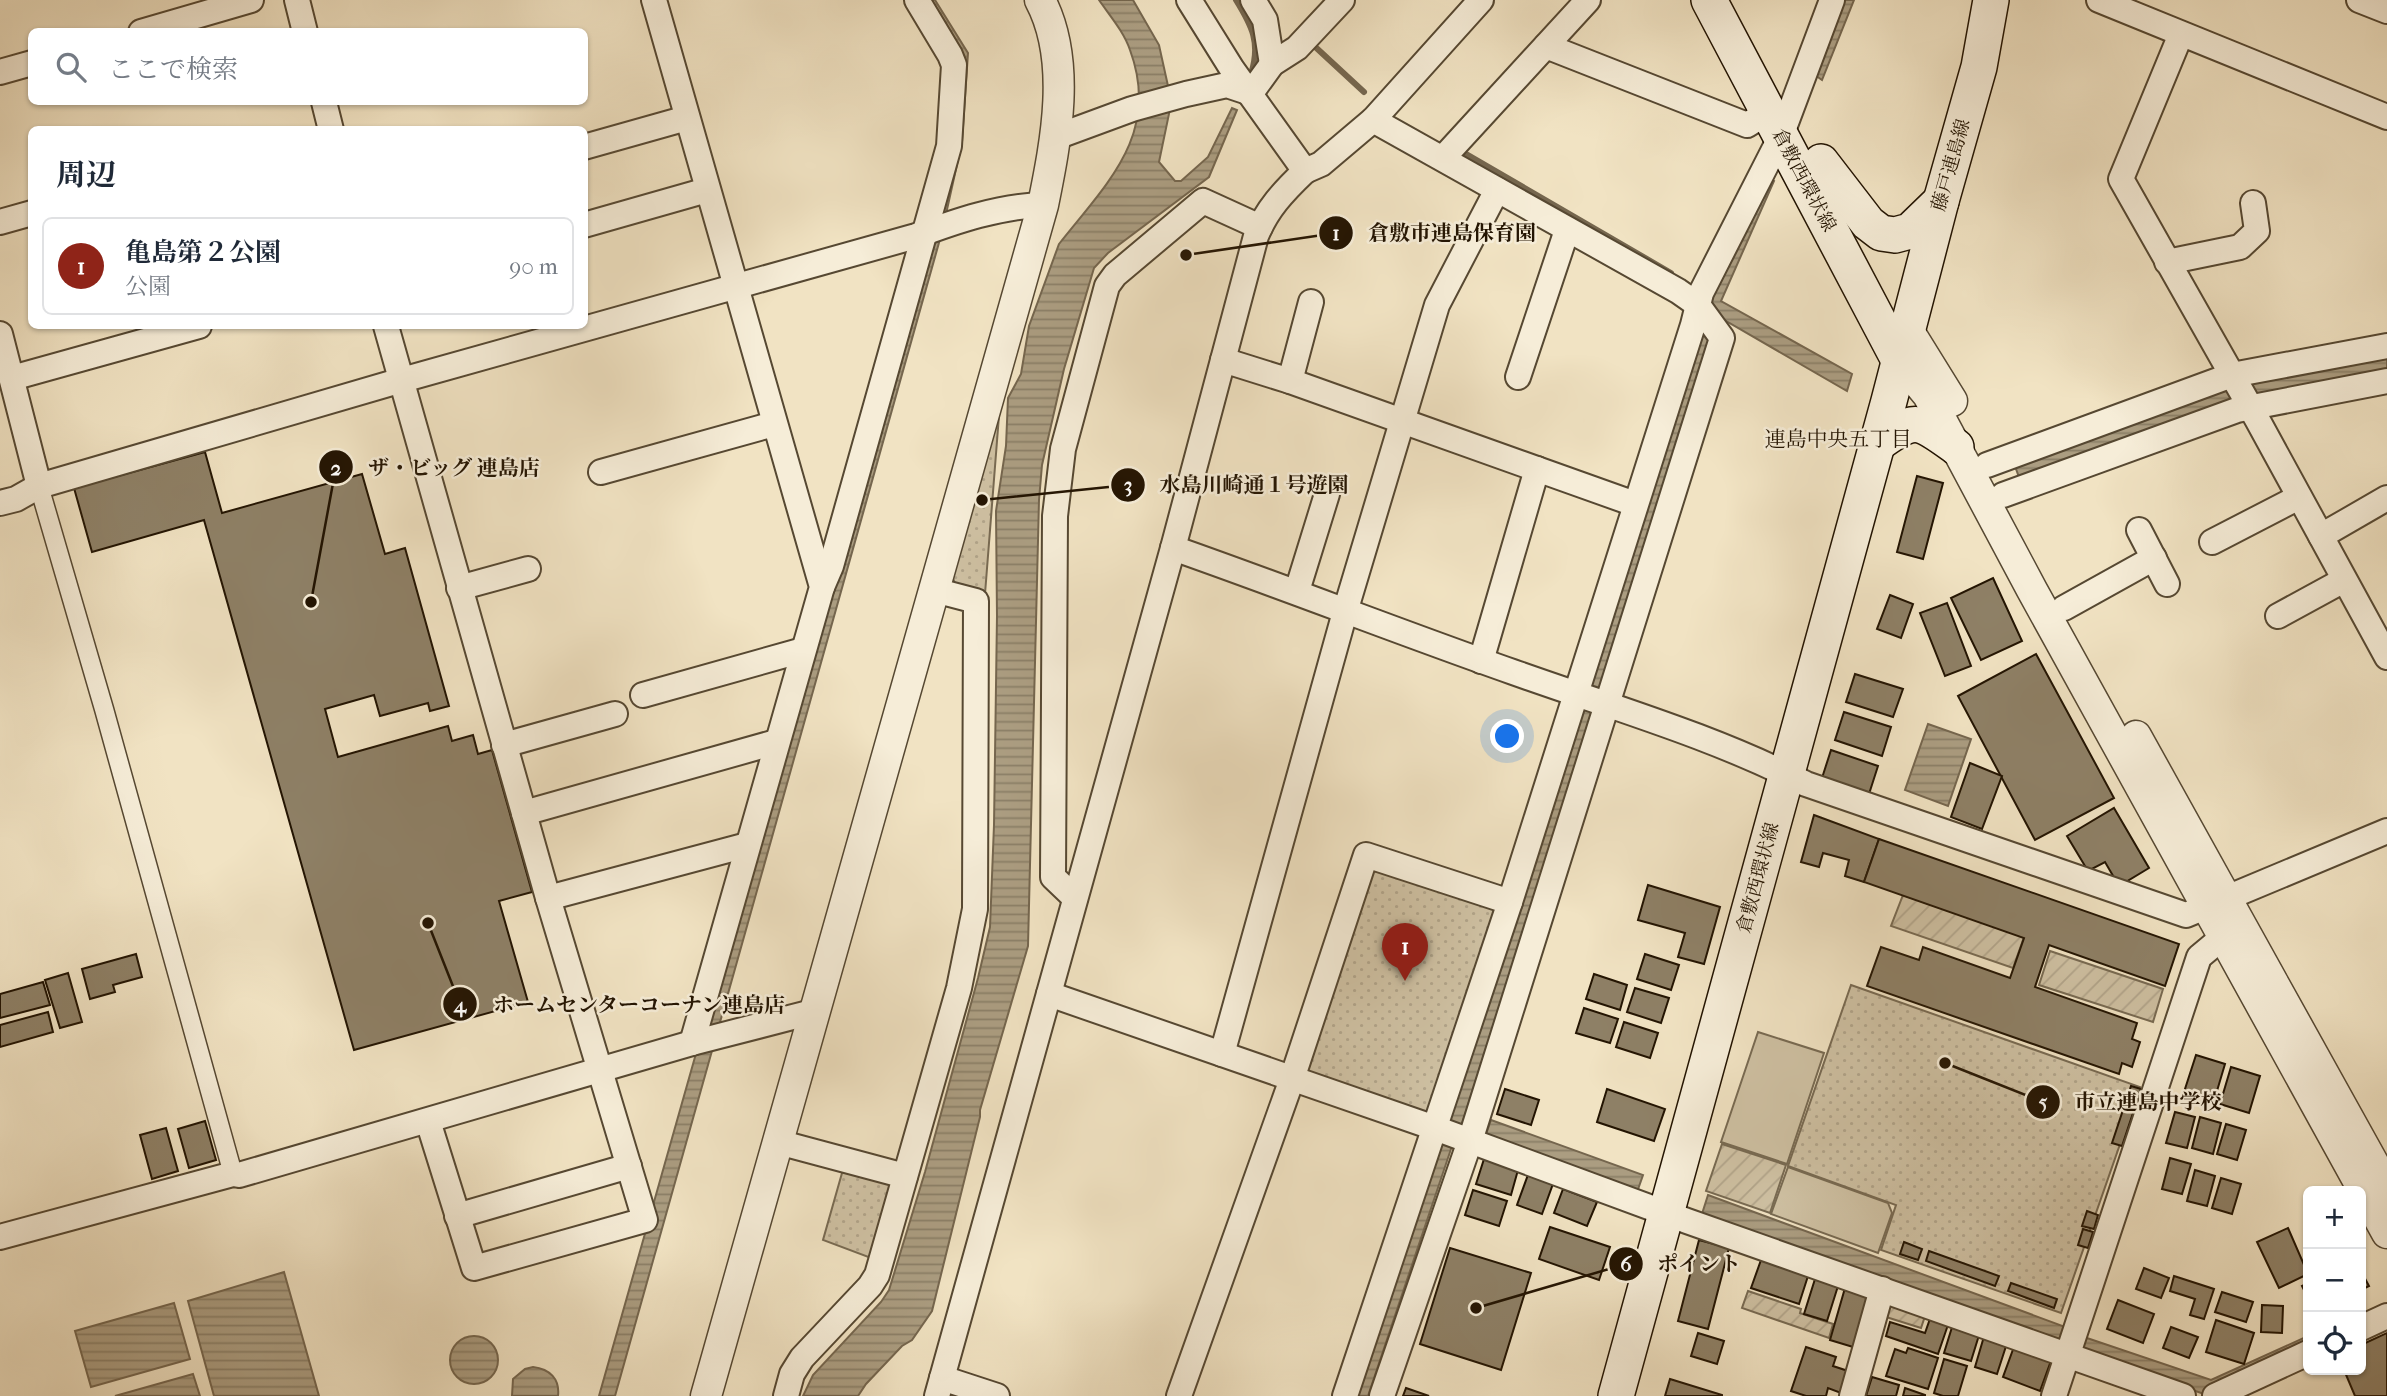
<!DOCTYPE html>
<html lang="ja">
<meta charset="utf-8">
<style>
:root{--surface:#fff;--page:#f2f2f3;--text:#1f2937;--muted:#747a83;--line:#e0e1e3;--accent:#8f2418}
body{margin:0;font-family:"IM FELL French Canon","Noto Serif JP",serif;background:var(--page);color:var(--text)}
.controls{position:absolute;right:21px;bottom:21px;display:grid;overflow:hidden;border-radius:10px;box-shadow:0 2px 5px #0004}
.controls button{width:63px;height:63px;display:grid;place-items:center;padding:0;border:0;border-bottom:2px solid var(--line);background:var(--surface);color:var(--text);font:35px sans-serif}
.you{position:absolute;left:1508px;top:737px;width:24px;height:24px;margin:-18px;border:5px solid #fff;border-radius:50%;background:#1a73e8;box-shadow:0 0 0 10px #1a73e833}
.badge{display:grid;place-items:center;width:46px;height:46px;border-radius:50%;background:var(--accent);color:#fff;font-size:23px;font-weight:700}
.pin{position:absolute;translate:-50% -58px;filter:drop-shadow(0 2px 4px #0008)}
.pin::after{content:'';position:absolute;top:37px;width:24px;height:21px;background:inherit;clip-path:polygon(0 0,100% 0,50% 100%)}
.list{margin:0;padding:0;list-style:none}
h2{display:flex;justify-content:space-between;align-items:center;height:91px;margin:0;padding:0 28px;font-size:30px}
h2 small{font-size:23px;font-weight:400;color:var(--muted)}
.list li{display:grid;grid-template-columns:46px 1fr auto;gap:21px;align-items:center;box-sizing:border-box;height:98px;margin:0 14px 14px;padding:0 14px;border:2px solid var(--line);border-radius:10px}
.list b{display:block;font-size:26px;white-space:nowrap}
.list p{margin:0;font-size:23px;white-space:nowrap;color:var(--muted)}
.list em{font-size:23px;font-style:normal;color:var(--muted)}
.icon{flex:none;width:38px;height:38px;fill:none;stroke:currentColor;stroke-width:2;stroke-linecap:round;stroke-linejoin:round}
.map{position:relative;flex:none;width:2387px;height:1396px;overflow:hidden}
.search{position:absolute;background:var(--surface);box-shadow:0 2px 5px #0004;left:28px;top:28px;width:560px;height:77px;display:flex;align-items:center;gap:18px;box-sizing:border-box;padding:0 24px;border-radius:10px;color:var(--muted);font-size:26px}
.panel{position:absolute;background:var(--surface);box-shadow:0 2px 5px #0004;left:28px;top:126px;width:560px;height:203px;border-radius:10px}
.map>svg:first-child{display:block}
.grass{fill:url(#grass-dots);stroke:#786a52;stroke-width:2}
.garden{fill:url(#garden-furrows);stroke:#786a52;stroke-width:2}
.pitch{fill:#cec0a2;stroke:#786a52;stroke-width:2}
.water{fill:url(#water-rules);stroke:#75664e;stroke-width:2}
.lines{fill:none;stroke-linecap:round;stroke-linejoin:round}
.stream{stroke:#75664e;stroke-width:6}
.building{fill:#8e8066;stroke:#231402;stroke-width:2}
.pedestrian-casing{stroke:#564832;stroke-width:21}
.minor-casing{stroke:#564832;stroke-width:28}
.tertiary-casing{stroke:#564832;stroke-width:33}
.secondary-casing{stroke:#231402;stroke-width:38}
.pedestrian{stroke:#f6edd8;stroke-width:18}
.minor{stroke:#f6edd8;stroke-width:24}
.tertiary{stroke:#f6edd8;stroke-width:30}
.secondary{stroke:#f6edd8;stroke-width:35}
.labels{text-anchor:middle;dominant-baseline:central;stroke-width:5;stroke-linejoin:round;paint-order:stroke}
.street-label{font-size:19px;fill:#231402;stroke:#f6edd8}
.neighbourhood-label{font-size:21px;fill:#231402;stroke:#f6edd8}
.leader{fill:none;stroke:#231402;stroke-width:2.5}
.callout-dot{fill:#231402;stroke:#f6edd8;stroke-width:2.5}
.mark-label{font-size:21px;text-anchor:middle;font-weight:bold;fill:#fff}
.callout-label{font-size:21px;text-anchor:middle;font-weight:bold;fill:#231402;stroke:#f6edd8;stroke-width:5;stroke-linejoin:round;paint-order:stroke}
</style>
<div class="map">
<svg width="2387" height="1396" viewBox="0 0 2387 1396">
<defs>
<pattern id="grass-dots" width="8" height="8" patternUnits="userSpaceOnUse" patternTransform="scale(1.75)"><rect width="8" height="8" fill="#cec0a2"/><path d="M2 2h.1M6 6h.1" fill="none" stroke="#b1a48a" stroke-width="1.8" stroke-linecap="round"/></pattern>
<pattern id="garden-furrows" width="10" height="10" patternUnits="userSpaceOnUse" patternTransform="scale(1.75)"><rect width="10" height="10" fill="#cec0a2"/><path d="M-1 1l2-2M0 10L10 0M9 11l2-2" fill="none" stroke="#b1a48a"/></pattern>
<pattern id="water-rules" width="6" height="5" patternUnits="userSpaceOnUse" patternTransform="scale(1.75)"><rect width="6" height="5" fill="#ab9d81"/><path d="M0 2.5h6" fill="none" stroke="#8b7f67"/></pattern>
</defs>
<rect width="100%" height="100%" fill="#f1e3c3"/>
<filter id="stains"><feTurbulence type="fractalNoise" baseFrequency=".00286" numOctaves="4"/><feColorMatrix values="0 0 0 0 .2 0 0 0 0 .09 0 0 0 0 .02 0 0 0 .5 -.17"/></filter>
<radialGradient id="worn" r=".72"><stop offset=".6" stop-color="#630" stop-opacity="0"/><stop offset="1" stop-color="#630" stop-opacity=".3"/></radialGradient>
<g class="grass">
<polygon points="1001,390 985,594 956,586 951,574"/>
<polygon points="1368,866 1494,906 1499,913 1426,1115 1312,1076 1304,1067"/>
<polygon points="1851,985 2140,1087 2061,1313 1881,1250 1896,1205 1788,1166"/>
<polygon points="844,1166 884,1178 892,1188 871,1258 823,1240"/>
</g>
<g class="garden">
<polygon points="1903,895 2024,937 2013,968 1891,926"/>
<polygon points="2050,951 2163,989 2153,1022 2039,985"/>
<polygon points="1722,1144 1786,1165 1770,1213 1706,1191"/>
<polygon points="1748,1291 1801,1309 1800,1313 1833,1324 1829,1338 1742,1308"/>
<polygon points="1889,1297 1927,1310 1921,1328 1883,1316"/>
</g>
<g class="pitch">
<polygon points="1758,1032 1824,1053 1787,1164 1721,1142"/>
<polygon points="1788,1167 1888,1203 1892,1213 1878,1253 1771,1214"/>
</g>
<g class="water">
<polygon points="923,0 935,0 968,53 962,142 942,232 615,1396 599,1396 697,1050 959,74"/>
<path d="M1099 0H1133L1159 45 1168 86 1170 109 1159 162 1175 181H1181L1208 157 1232 108 1237 110 1209 177 1108 253 1094 268 1064 369 1042 465 1039 500 1028 946 980 1110V1117L932 1311 912 1340 902 1346 866 1384 858 1396H803L813 1375 881 1302 889 1290 925 1172 978 978 990 927 994 825 997 616 996 511 1006 446 1008 398 1021 374 1029 326 1059 244C1107 183 1161 134 1130 50 1124 32 1110 16 1099 0Z"/>
<polygon points="1842,0 1854,0 1822,80 1812,73"/>
<polygon points="1768,178 1774,181 1721,301 1852,374 1847,391 1719,317 1461,1127 1452,1146 1368,1396 1354,1396 1707,301"/>
<polygon points="2387,356 2387,373 2020,480 2015,466 2227,386"/>
<polygon points="1928,724 1971,739 1948,806 1905,790"/>
<polygon points="1491,1120 1643,1175 1636,1195 1484,1140"/>
<polygon points="1708,1195 2068,1328 2062,1342 1702,1214"/>
<polygon points="284,1272 319,1396 214,1396 188,1301"/>
<polygon points="174,1303 190,1359 91,1387 75,1331"/>
<polygon points="2081,1336 2211,1380 2308,1336 2308,1349 2207,1395 2076,1350"/>
<circle cx="474" cy="1360" r="24"/>
<path d="M533 1367C550 1369 560 1379 558 1396H512L513 1379 525 1369Z"/>
<polygon points="193,1374 200,1396 115,1396"/>
</g>
<g class="lines">
<g class="stream">
<path d="M1236 0C1252 26 1261 43 1251 74"/>
<polyline points="1311,43 1364,92"/>
<polyline points="1461,151 1671,273"/>
</g>
</g>
<g class="building">
<polygon points="205,452 222,513 362,474 385,554 405,548 449,706 430,711 428,703 380,716 374,695 325,709 338,757 448,726 452,741 473,735 478,754 492,750 532,892 499,901 528,1002 354,1050 204,520 92,552 74,488"/>
<polygon points="1917,476 1943,483 1923,559 1897,552"/>
<polygon points="1993,578 2022,641 1981,660 1951,598"/>
<polygon points="1890,595 1913,604 1901,638 1877,629"/>
<polygon points="1947,603 1971,666 1945,676 1920,613"/>
<polygon points="2036,654 2114,798 2035,840 1958,696"/>
<polygon points="1855,674 1903,689 1893,717 1846,702"/>
<polygon points="1844,712 1891,727 1882,756 1835,740"/>
<polygon points="1831,750 1878,766 1869,794 1822,778"/>
<polygon points="1970,763 2002,776 1982,829 1951,817"/>
<polygon points="2114,808 2149,868 2119,886 2105,862 2088,871 2067,836"/>
<polygon points="1814,815 1879,839 1864,882 1845,876 1849,860 1823,853 1819,867 1801,862"/>
<polygon points="1879,839 2179,944 2165,986 2049,945 2035,987 2137,1023 2132,1039 2140,1042 2132,1067 2122,1063 2119,1074 1867,986 1881,947 1919,960 1923,947 2010,978 2024,938 1864,882"/>
<polygon points="1648,885 1720,907 1704,964 1678,957 1685,933 1638,920"/>
<polygon points="136,954 142,977 113,985 115,992 90,999 82,969"/>
<polygon points="1645,954 1679,965 1671,990 1637,979"/>
<polygon points="68,973 82,1022 60,1028 45,980"/>
<polygon points="1594,974 1627,985 1620,1010 1586,999"/>
<polygon points="43,982 50,1005 0,1018 0,994"/>
<polygon points="1635,988 1669,998 1661,1023 1627,1012"/>
<polygon points="1584,1008 1618,1019 1610,1043 1576,1033"/>
<polygon points="48,1012 53,1032 0,1047 0,1025"/>
<polygon points="1624,1022 1658,1033 1650,1058 1616,1047"/>
<polygon points="2196,1055 2225,1064 2214,1101 2184,1092"/>
<polygon points="2231,1067 2260,1076 2249,1113 2220,1104"/>
<polygon points="2131,1086 2141,1089 2122,1146 2112,1143"/>
<polygon points="1505,1089 1539,1100 1531,1125 1497,1114"/>
<polygon points="1607,1089 1665,1109 1654,1141 1597,1122"/>
<polygon points="2175,1112 2195,1117 2187,1148 2166,1143"/>
<polygon points="2200,1117 2221,1123 2213,1154 2192,1148"/>
<polygon points="205,1121 216,1160 189,1168 178,1129"/>
<polygon points="2226,1124 2246,1130 2237,1160 2217,1154"/>
<polygon points="166,1128 178,1171 152,1179 140,1135"/>
<polygon points="2170,1158 2191,1164 2182,1194 2162,1189"/>
<polygon points="1484,1159 1518,1170 1511,1195 1476,1184"/>
<polygon points="2195,1170 2215,1176 2207,1206 2187,1201"/>
<polygon points="1529,1172 1554,1181 1542,1214 1517,1205"/>
<polygon points="2221,1178 2241,1184 2232,1214 2212,1208"/>
<polygon points="1563,1189 1597,1202 1587,1226 1554,1213"/>
<polygon points="1473,1190 1507,1201 1499,1226 1465,1215"/>
<polygon points="2087,1211 2098,1215 2094,1229 2082,1226"/>
<polygon points="1550,1227 1610,1247 1599,1280 1539,1259"/>
<polygon points="2288,1228 2308,1274 2279,1288 2257,1242"/>
<polygon points="2083,1229 2093,1232 2088,1248 2078,1245"/>
<polygon points="1699,1240 1729,1248 1708,1329 1678,1321"/>
<polygon points="1904,1242 1922,1249 1918,1260 1900,1254"/>
<polygon points="1450,1248 1531,1273 1501,1370 1420,1344"/>
<polygon points="1929,1251 1999,1276 1995,1286 1926,1261"/>
<polygon points="1761,1260 1808,1276 1799,1304 1751,1288"/>
<polygon points="2144,1268 2169,1278 2161,1298 2136,1289"/>
<polygon points="2361,1271 2369,1286 2361,1290"/>
<polygon points="2174,1276 2214,1289 2204,1319 2190,1315 2195,1299 2170,1291"/>
<polygon points="1815,1279 1838,1286 1827,1321 1804,1314"/>
<polygon points="2011,1283 2057,1299 2054,1308 2008,1291"/>
<polygon points="2308,1283 2308,1298 2302,1286"/>
<polygon points="1845,1288 1868,1294 1853,1347 1830,1340"/>
<polygon points="2222,1292 2253,1302 2246,1322 2215,1312"/>
<polygon points="2118,1300 2154,1314 2143,1343 2107,1329"/>
<polygon points="2262,1305 2283,1306 2282,1333 2261,1332"/>
<polygon points="1932,1313 1950,1319 1938,1354 1886,1336 1890,1322 1925,1333"/>
<polygon points="2216,1320 2254,1333 2244,1364 2206,1352"/>
<polygon points="1953,1324 1980,1332 1971,1361 1944,1353"/>
<polygon points="2171,1327 2198,1337 2189,1358 2163,1348"/>
<polygon points="1698,1333 1724,1341 1717,1364 1691,1356"/>
<polygon points="1985,1333 2008,1340 1997,1374 1975,1367"/>
<polygon points="2387,1333 2387,1396 2355,1396 2344,1370 2361,1370 2361,1345"/>
<polygon points="2015,1344 2052,1358 2040,1391 2003,1377"/>
<polygon points="1806,1347 1836,1357 1833,1366 1848,1371 1841,1393 1828,1388 1826,1396 1806,1396 1791,1391"/>
<polygon points="1908,1348 1938,1358 1928,1389 1886,1376 1895,1349 1906,1353"/>
<polygon points="1944,1359 1967,1366 1958,1396 1943,1396 1934,1393"/>
<polygon points="1872,1377 1899,1385 1896,1396 1866,1396"/>
<polygon points="1670,1379 1722,1395 1722,1396 1665,1396"/>
<polygon points="1406,1388 1429,1396 1403,1396"/>
<polygon points="1905,1388 1925,1395 1925,1396 1903,1396"/>
</g>
<g class="lines">
<g class="pedestrian-casing">
<polyline id="pedestrian" points="39,486 104,709 233,1174"/>
</g>
<g class="minor-casing">
<g id="minor">
<polyline points="297,0 305,32"/>
<polyline points="654,0 822,587 692,1043"/>
<polyline points="1253,0 1265,20 1272,64"/>
<polyline points="2099,0 2387,117"/>
<polyline points="2359,0 2387,11"/>
<polyline points="141,32 251,0"/>
<polyline points="2181,34 2121,179 2257,419 2387,657"/>
<polyline points="1546,46 1747,125 1768,112"/>
<polyline points="0,72 32,63"/>
<polyline points="324,102 331,130"/>
<polyline points="1373,120 1481,0"/>
<polyline points="1056,137 1132,109 1186,94 1227,85 1251,93 1272,64 1297,48 1342,0"/>
<polyline points="584,147 687,118"/>
<polyline points="1443,158 1588,0"/>
<polyline points="1305,171 1321,164 1373,120 1678,291 1698,305 1722,338 1470,1141 1382,1396"/>
<polyline points="0,222 32,213"/>
<polyline points="584,225 707,190"/>
<polyline points="2167,262 2240,247 2257,231 2253,203"/>
<polyline points="386,326 548,898 645,1220 474,1268 428,1121"/>
<polyline points="0,334 39,486"/>
<polyline points="1223,360 1290,381 1635,504"/>
<polyline points="1518,377 1567,230"/>
<polyline points="12,378 199,326"/>
<polyline points="1290,381 1311,302"/>
<polyline points="1987,465 2232,375 2387,346"/>
<polyline points="601,472 774,424"/>
<polyline points="2003,495 2237,410 2387,381"/>
<path d="M0 503 16 499 39 486 402 380 916 236C956 221 1000 206 1043 205"/>
<polyline points="2139,530 2167,584"/>
<polyline points="2321,536 2387,498"/>
<polyline points="2212,542 2299,497"/>
<path d="M1173 548C1287 588 1399 632 1513 672 1611 707 1713 736 1806 784L2186 915 2387 831"/>
<polyline points="822,587 831,566 949,146 954,65 950,55 917,0"/>
<polyline points="459,588 528,569"/>
<polyline points="1297,591 1327,494"/>
<polyline points="2064,608 2154,558"/>
<polyline points="2278,616 2344,580"/>
<polyline points="1481,661 1537,469"/>
<polyline points="643,695 803,650"/>
<polyline points="504,745 615,714"/>
<polyline points="524,813 776,742"/>
<polyline points="548,898 747,845"/>
<polyline points="1075,898 1053,877 1055,516 1063,449 1107,286 1115,275 1203,201 1260,227"/>
<polyline points="1049,994 1435,1128 1687,1221 2183,1396"/>
<polyline points="1222,1054 1345,612 1437,305 1497,190"/>
<polyline points="778,1142 905,1176"/>
<polyline points="457,1216 629,1166"/>
<polyline points="0,1237 233,1174 239,1175 692,1043 816,1011"/>
<polyline points="2361,1328 2387,1316"/>
<polyline points="942,1378 997,1396"/>
<polyline points="786,1396 792,1374 802,1358 870,1286 877,1275 959,988 975,909 976,601 934,590"/>
<path d="M937 1396 1173 548 1256 236C1267 209 1283 192 1305 171L1232 69 1189 0"/>
<polyline points="1179,1396 1292,1079 1366,855 1510,902"/>
<polyline points="1345,1396 1510,902 1693,325 1701,293 1781,136 1832,0"/>
<polyline points="1852,1396 1882,1289"/>
<polyline points="2054,1396 2199,957 2223,937"/>
<polyline points="2215,1396 2308,1353"/>
</g>
</g>
<g class="tertiary-casing">
<g id="tertiary">
<polyline points="1908,330 1952,401"/>
<polyline points="1899,360 1928,395 2032,590 2387,1233"/>
<polyline points="2136,736 2387,1188"/>
<path d="M706 1396 1043 205C1056 141 1072 60 1040 0"/>
</g>
</g>
<g class="secondary-casing">
<g id="secondary">
<polyline points="1709,0 1899,360"/>
<polyline points="1821,162 1868,223 1881,233 1895,235 1910,231 1941,201"/>
<path d="M1876 445C1916 416 1917 419 1956 447"/>
<polyline points="1616,1396 1889,401 1941,201 1979,67 1991,0"/>
</g>
</g>
<use href="#pedestrian" class="pedestrian"/>
<use href="#minor" class="minor"/>
<use href="#tertiary" class="tertiary"/>
<use href="#secondary" class="secondary"/>
</g>
<g class="labels">
<g class="street-label">
<text transform="translate(1951 165) rotate(-74)">藤戸連島線</text>
<text transform="translate(1804 180) rotate(62)">倉敷西環状線</text>
<text transform="translate(1758 878) rotate(-75)">倉敷西環状線</text>
</g>
<g class="neighbourhood-label">
<text x="1838" y="439">連島中央五丁目</text>
</g>
</g>
<path class="leader" d="M1186 255L1336 233M311 602L336 467M982 500L1128 485M428 923L460 1004M1945 1063L2043 1102M1476 1308L1626 1264"/>
<g class="callout-dot">
<circle cx="1186" cy="255" r="7"/>
<circle cx="311" cy="602" r="7"/>
<circle cx="982" cy="500" r="7"/>
<circle cx="428" cy="923" r="7"/>
<circle cx="1945" cy="1063" r="7"/>
<circle cx="1476" cy="1308" r="7"/>
<circle cx="1336" cy="233" r="18"/>
<circle cx="336" cy="467" r="18"/>
<circle cx="1128" cy="485" r="18"/>
<circle cx="460" cy="1004" r="18"/>
<circle cx="2043" cy="1102" r="18"/>
<circle cx="1626" cy="1264" r="18"/>
</g>
<g class="mark-label">
<text x="1336" y="240">1</text>
<text x="336" y="475">2</text>
<text x="1128" y="492">3</text>
<text x="460" y="1012">4</text>
<text x="2043" y="1109">5</text>
<text x="1626" y="1271">6</text>
</g>
<g class="callout-label">
<text x="1452" y="240">倉敷市連島保育園</text>
<text x="454" y="475">ザ・ビッグ 連島店</text>
<text x="1254" y="492">水島川崎通１号遊園</text>
<text x="639" y="1012">ホームセンターコーナン連島店</text>
<text x="2148" y="1109">市立連島中学校</text>
<text x="1699" y="1271">ポイント</text>
</g>
<rect width="100%" height="100%" filter="url(#stains)"/>
<rect width="100%" height="100%" fill="url(#worn)"/>
</svg>
<div class="controls">
<button>+</button>
<button>−</button>
<button><svg class="icon" aria-label="locate" viewBox="0 0 24 24"><circle cx="12" cy="12" r="6"/><path d="M12 2v4M12 18v4M2 12h4M18 12h4"/></svg></button>
</div>
<div class="you"></div>
<div class="pin badge" style="left:1405px;top:981px">1</div>
<div class="search"><svg class="icon" aria-label="search" viewBox="0 0 24 24"><circle cx="10" cy="10" r="6"/><path d="M15 15l6 6"/></svg>ここで検索</div>
<section class="panel">
<h2>周辺<small></small></h2>
<ul class="list">
<li><span class="badge">1</span><div><b>亀島第２公園</b><p>公園</p></div><em>90 m</em></li>
</ul>
</section>
</div>
